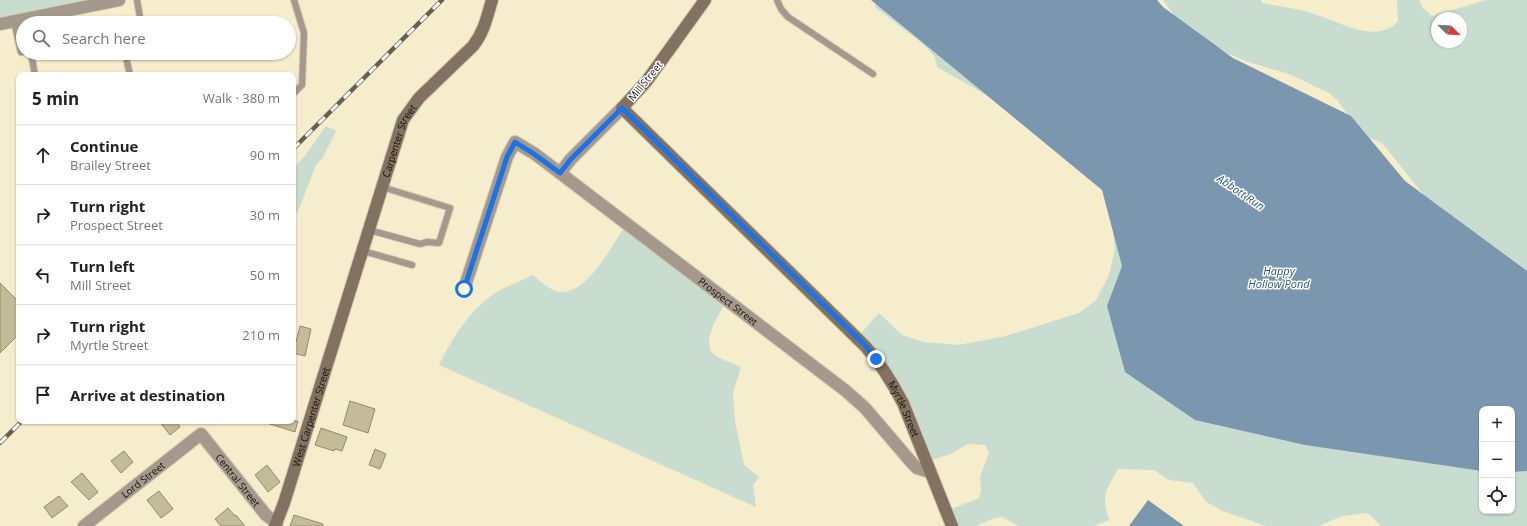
<!DOCTYPE html>
<meta charset="utf-8">
<style>
:root{--surface:#fff;--page:#f6f6f6;--text:#202124;--muted:#757577;--line:#e0e0e0}
body{margin:0;font-family:"Open Sans",sans-serif;background:var(--page);color:var(--text)}
.controls{position:absolute;right:12px;bottom:12px;display:grid;overflow:hidden;border-radius:8px;box-shadow:0 1px 3px #0004}
.controls button{width:36px;height:36px;display:grid;place-items:center;padding:0;border:0;border-bottom:1px solid var(--line);background:var(--surface);color:var(--text);font:20px sans-serif}
.compass{position:absolute;left:1431px;top:12px;width:36px;height:36px;border-radius:50%;background:var(--surface);box-shadow:0 1px 3px #0004;rotate:114deg}
.stop{position:absolute;width:12px;height:12px;margin:-9px;border:3px solid #1a73e8;border-radius:50%;background:#fff}
.stop.end{background:#1a73e8;border-color:#fff;box-shadow:0 1px 4px #0008}
.list{margin:0;padding:0;list-style:none}
h2{display:flex;justify-content:space-between;align-items:center;height:52px;margin:0;padding:0 16px;font-size:17px}
h2 small{font-size:13px;font-weight:400;color:var(--muted)}
.list li{display:grid;grid-template-columns:26px 1fr auto;gap:12px;align-items:center;box-sizing:border-box;height:60px;padding:0 16px;border-top:1px solid var(--line)}
.list b{display:block;font-size:15px;white-space:nowrap}
.list p{margin:0;font-size:13px;white-space:nowrap;color:var(--muted)}
.list em{font-size:13px;font-style:normal;color:var(--muted)}
.icon{flex:none;width:22px;height:22px;fill:none;stroke:currentColor;stroke-width:2;stroke-linecap:round;stroke-linejoin:round}
.map{position:relative;flex:none;width:1527px;height:526px;overflow:hidden}
.search{position:absolute;background:var(--surface);box-shadow:0 1px 3px #0004;left:16px;top:16px;width:280px;height:44px;display:flex;align-items:center;gap:10px;box-sizing:border-box;padding:0 14px;border-radius:22px;color:var(--muted);font-size:15px}
.panel{position:absolute;background:var(--surface);box-shadow:0 1px 3px #0004;left:16px;top:72px;width:280px;height:352px;border-radius:8px}
.map>svg:first-child{display:block}
.green{fill:#c8ddd0;fill-rule:evenodd}
.water{fill:#7b97af}
.building{fill:#c4bb99;stroke:#938b6d}
.lines{fill:none;stroke-linecap:round;stroke-linejoin:round}
.lane-casing{stroke:#d1caac;stroke-width:8}
.street-casing{stroke:#d1caac;stroke-width:14}
.secondary-casing{stroke:#d1caac;stroke-width:14}
.lane{stroke:#a5998e;stroke-width:6}
.street{stroke:#a5998e;stroke-width:12}
.secondary{stroke:#837161;stroke-width:12}
.rail-casing{stroke:#65614e;stroke-width:4.5}
.rail{stroke:#fff;stroke-width:3;stroke-dasharray:9;stroke-linecap:butt}
.route{stroke:#1a73e8;stroke-width:5}
.labels{text-anchor:middle;dominant-baseline:central;stroke-width:3;stroke-linejoin:round;paint-order:stroke}
.street-label{font-size:10px;fill:#151207;stroke:#fff}
.water-label{font-size:11px;font-style:italic;fill:#2b587c;stroke:#fff}
</style>
<div class="map">
<svg width="1527" height="526" viewBox="0 0 1527 526">
<rect width="100%" height="100%" fill="#f5edcc"/>
<g class="green">
<polygon points="0,0 117,0 87,6 58,20 43,15 0,23"/>
<path d="M1163 0H1261L1262 3C1278 6 1295 8 1311 13 1336 20 1377 46 1398 21L1397 0H1419L1423 8 1432 16 1486 0H1527V274L1448 225 1382 143 1365 136 1356 126 1338 101 1329 93 1289 74 1248 62 1227 53 1209 42 1175 16ZM1437 18H1461V42H1437Z"/>
<path d="M876 1 905 18 1412 456 1441 465 1455 467 1482 466V511H1512V464L1527 462V526H1381L1368 513 1342 516 1319 526H1266L1223 511 1206 502 1193 483 1169 480 1154 470 1118 469C1106 491 1101 495 1109 520L1094 526H1019L1002 517 994 518 976 526H951L946 511 979 498 981 491 980 477 989 453 985 445 967 444 953 453 927 462 914 433 882 375 870 370 874 363 856 339 879 313 902 335 924 342 958 345 1002 337 1079 313 1096 300 1109 275 1115 249 1109 196 995 100 937 67 935 57 923 44 875 7Z"/>
<polygon points="326,126 336,131 322,159 316,165 299,209 293,220 293,168 304,157"/>
<path d="M624 228 725 305C718 314 704 339 711 351 715 358 733 363 741 367L733 393 735 421 744 465 759 477 753 485 756 507 439 365C453 337 473 304 502 289 512 284 523 280 533 275 541 282 550 291 562 292 588 292 611 247 624 228Z"/>
</g>
<g class="water">
<polygon points="871,0 1157,0 1163,7 1233,58 1351,116 1405,181 1527,271 1527,471 1512,472 1512,409 1482,409 1482,471 1305,445 1195,420 1125,372 1107,306 1122,266 1102,190"/>
<polygon points="1148,500 1184,526 1129,526"/>
</g>
<g class="building">
<polygon points="0,283 19,302 19,334 0,353"/>
<polygon points="300,326 311,329 305,356 293,353 293,341 296,342"/>
<polygon points="350,401 375,409 368,433 343,425"/>
<polygon points="159,421 176,421 180,427 170,435"/>
<polygon points="267,421 298,421 295,432 267,423"/>
<polygon points="321,428 347,437 342,451 335,449 334,451 315,445"/>
<polygon points="375,449 386,454 380,469 369,465"/>
<polygon points="124,451 133,462 121,473 111,461"/>
<polygon points="267,465 280,482 268,492 255,475"/>
<polygon points="82,473 98,492 89,500 71,482"/>
<polygon points="159,491 173,509 161,518 147,500"/>
<polygon points="59,496 68,506 52,518 44,507"/>
<polygon points="228,508 235,516 236,515 245,526 221,526 215,519"/>
<polygon points="294,515 323,524 323,526 290,526"/>
</g>
<g class="lines">
<g class="lane-casing">
<g id="lane">
<polyline points="137,0 141,23"/>
<polyline points="777,0 781,9 788,17 873,74"/>
<polyline points="14,21 21,52 23,52"/>
<polyline points="31,53 35,75"/>
<polyline points="125,53 130,75"/>
<polyline points="293,94 302,85 304,33 294,0"/>
<polyline points="369,230 420,244 427,242 439,243 450,208 382,187"/>
<polyline points="363,251 412,265"/>
</g>
</g>
<g class="street-casing">
<g id="street">
<polyline points="0,24 119,0"/>
<polyline points="560,173 571,159 622,108"/>
<path id="s1" d="M464 289 507 157 515 142 535 154 560 173 846 391 865 408 912 463 917 468 930 472"/>
<path id="s2" d="M84 526 201 434 266 515 277 523"/>
</g>
</g>
<g class="secondary-casing">
<g id="secondary">
<path id="s3" d="M705 0 646 82 622 108 866 347C881 364 892 382 903 403L952 526"/>
<path id="s4" d="M275 526 284 503 403 120 419 98 473 46C484 32 487 17 492 0"/>
</g>
</g>
<use href="#lane" class="lane"/>
<use href="#street" class="street"/>
<use href="#secondary" class="secondary"/>
<g class="rail-casing">
<g id="rail">
<polyline points="293,149 442,0"/>
<polyline points="0,443 22,421"/>
</g>
</g>
<use href="#rail" class="rail"/>
</g>
<g class="lines">
<polyline class="route" points="464,289 507,157 515,142 534,154 560,173 571,159 622,108 866,346 876,359"/>
</g>
<g class="labels">
<g class="street-label">
<text transform="translate(645 81) rotate(-51)">Mill Street</text>
<text stroke="none"><textPath href="#s4" startOffset="405">Carpenter Street</textPath></text>
<text stroke="none"><textPath href="#s1" startOffset="422">Prospect Street</textPath></text>
<text stroke="none"><textPath href="#s3" startOffset="551">Myrtle Street</textPath></text>
<text stroke="none"><textPath href="#s4" startOffset="115">West Carpenter Street</textPath></text>
<text stroke="none"><textPath href="#s2" startOffset="75">Lord Street</textPath></text>
<text stroke="none"><textPath href="#s2" startOffset="208">Central Street</textPath></text>
</g>
<g class="water-label">
<text transform="translate(1241 192) rotate(34)">Abbott Run</text>
<text x="1279" y="270">Happy<tspan x="1279" dy="13">Hollow Pond</tspan></text>
</g>
</g>
</svg>
<div class="controls">
<button>+</button>
<button>−</button>
<button><svg class="icon" aria-label="locate" viewBox="0 0 24 24"><circle cx="12" cy="12" r="6"/><path d="M12 2v4M12 18v4M2 12h4M18 12h4"/></svg></button>
</div>
<svg class="compass" viewBox="-18 -18 36 36"><path d="M0-13l5 13h-10z" fill="#e53935"/><path d="M0 13l5-13h-10z" fill="#757577"/></svg>
<div class="stop" style="left:464px;top:289px"></div>
<div class="stop end" style="left:876px;top:359px"></div>
<div class="search"><svg class="icon" aria-label="search" viewBox="0 0 24 24"><circle cx="10" cy="10" r="6"/><path d="M15 15l6 6"/></svg>Search here</div>
<section class="panel">
<h2>5 min<small>Walk · 380 m</small></h2>
<ul class="list">
<li><svg class="icon" aria-label="ahead" viewBox="0 0 24 24"><path d="M12 20V5M6 11l6-6 6 6"/></svg><div><b>Continue</b><p>Brailey Street</p></div><em>90 m</em></li>
<li><svg class="icon" aria-label="right" viewBox="0 0 24 24"><path d="M7 20v-9h11M14 6l5 5-5 5"/></svg><div><b>Turn right</b><p>Prospect Street</p></div><em>30 m</em></li>
<li><svg class="icon" aria-label="left" viewBox="0 0 24 24"><path d="M17 20v-9H6M10 6l-5 5 5 5"/></svg><div><b>Turn left</b><p>Mill Street</p></div><em>50 m</em></li>
<li><svg class="icon" aria-label="right" viewBox="0 0 24 24"><path d="M7 20v-9h11M14 6l5 5-5 5"/></svg><div><b>Turn right</b><p>Myrtle Street</p></div><em>210 m</em></li>
<li><svg class="icon" aria-label="arrive" viewBox="0 0 24 24"><path d="M6 21V4h12l-3 4 3 4H6"/></svg><div><b>Arrive at destination</b></div></li>
</ul>
</section>
</div>
